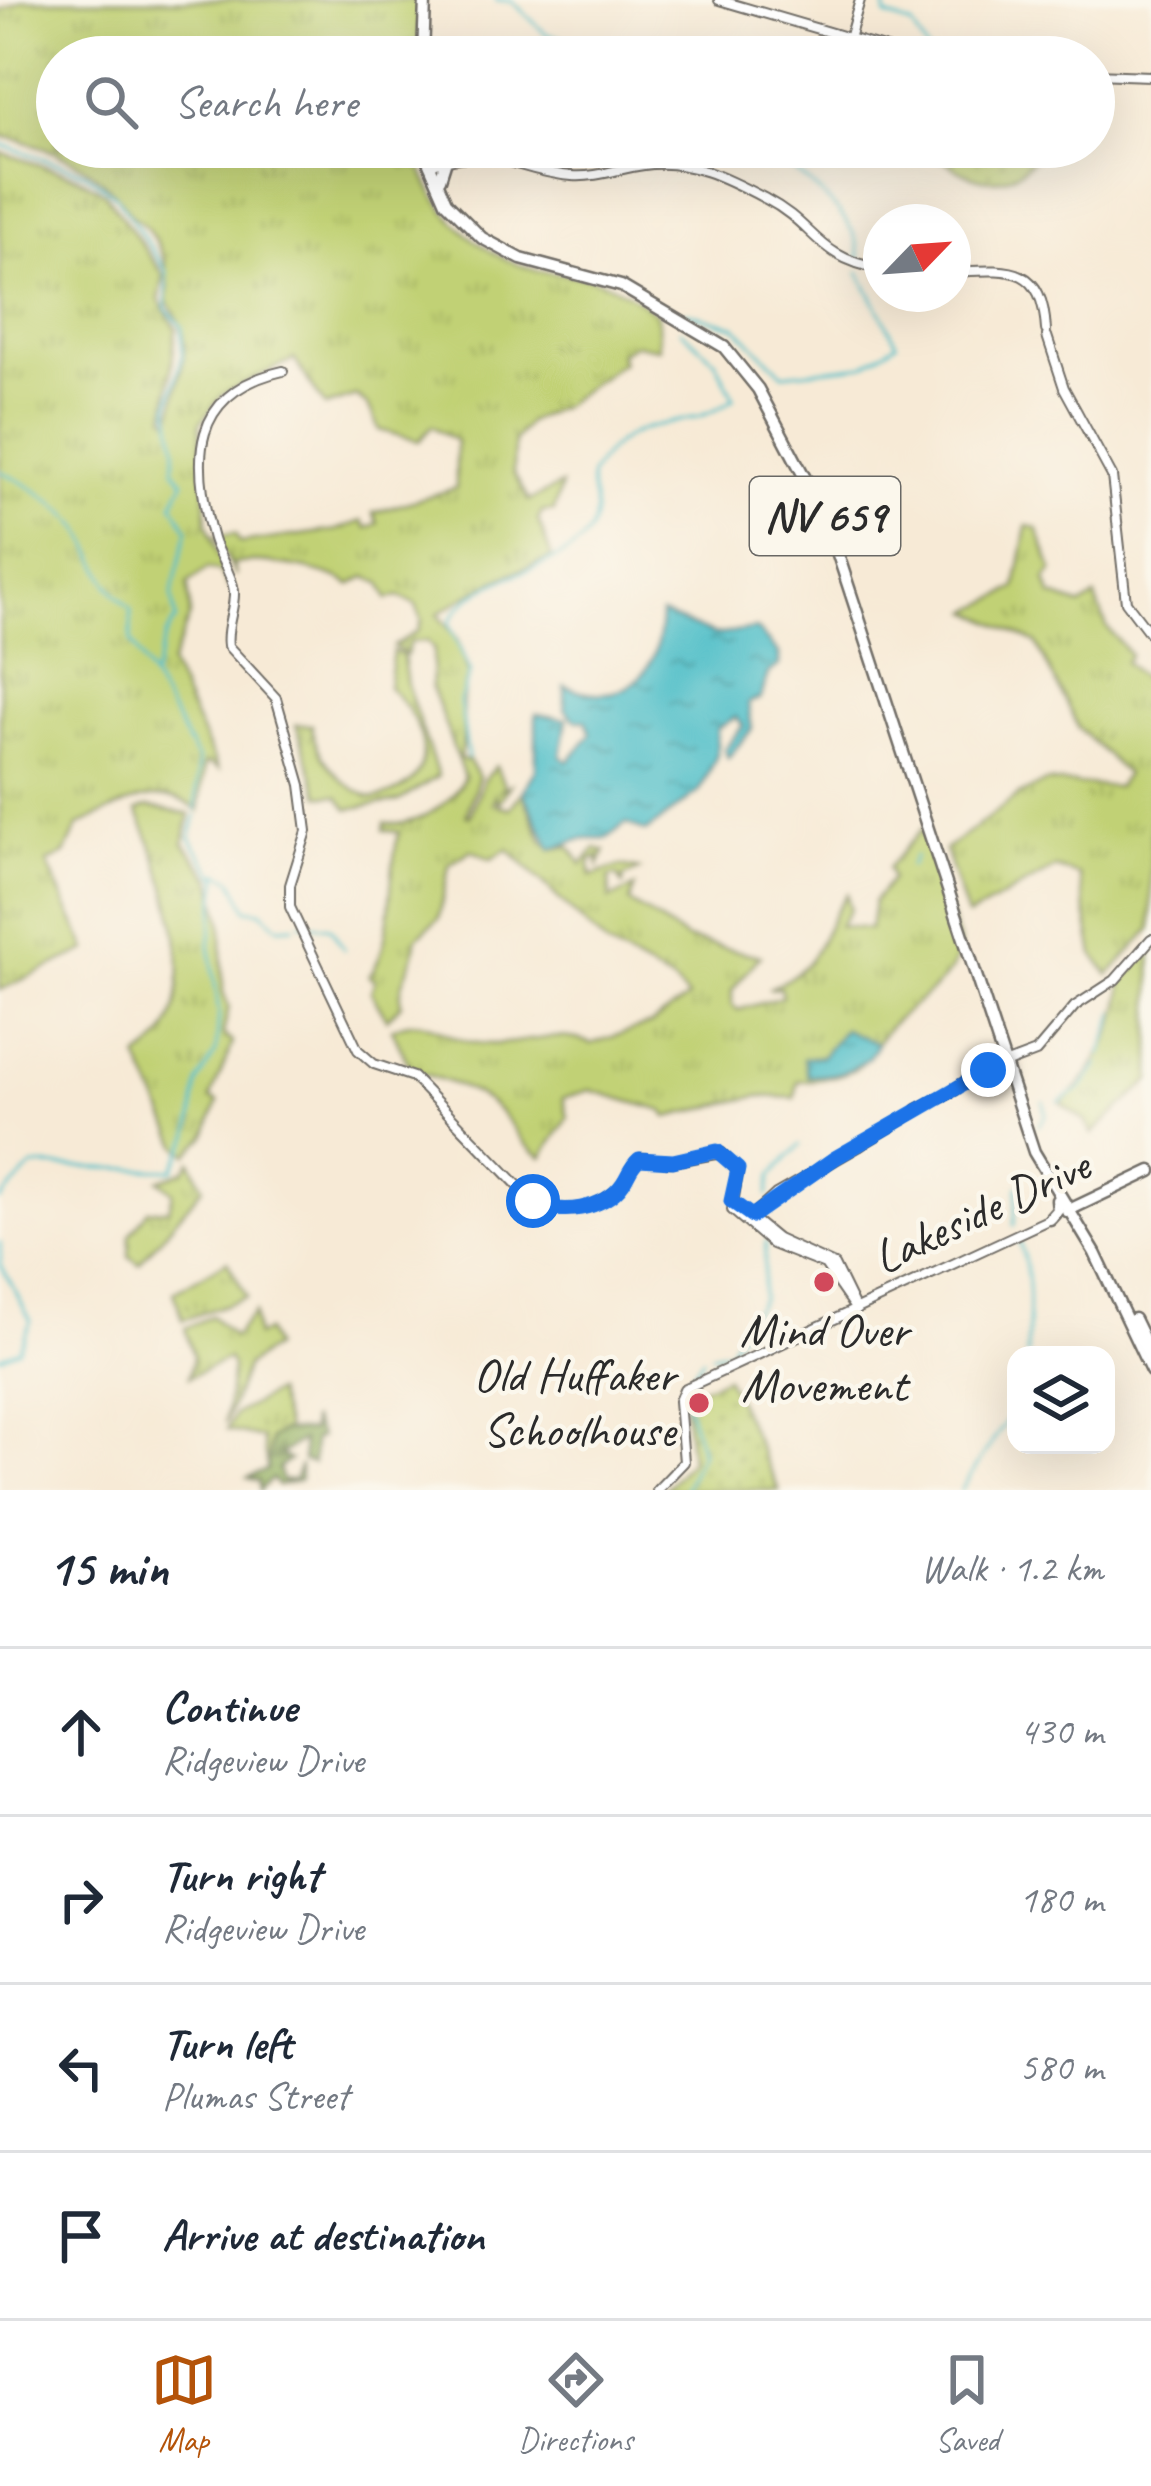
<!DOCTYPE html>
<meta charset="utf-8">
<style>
:root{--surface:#fff;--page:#f2f2f3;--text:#1f2937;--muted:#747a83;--line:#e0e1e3;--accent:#b45309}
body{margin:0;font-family:Caveat,sans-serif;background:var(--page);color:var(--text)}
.controls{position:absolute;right:36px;bottom:36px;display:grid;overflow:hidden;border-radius:24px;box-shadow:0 12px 48px #0002}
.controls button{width:108px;height:108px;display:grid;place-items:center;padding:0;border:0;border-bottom:3px solid var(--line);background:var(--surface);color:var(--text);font:60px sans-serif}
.compass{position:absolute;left:863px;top:204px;width:108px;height:108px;border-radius:50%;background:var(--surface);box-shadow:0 12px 48px #0002;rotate:65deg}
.stop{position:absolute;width:36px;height:36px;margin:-27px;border:9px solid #1a73e8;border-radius:50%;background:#fff}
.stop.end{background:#1a73e8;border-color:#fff;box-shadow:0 3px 12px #0008}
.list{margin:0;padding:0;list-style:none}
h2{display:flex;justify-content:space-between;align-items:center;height:156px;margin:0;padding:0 48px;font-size:51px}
h2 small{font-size:39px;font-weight:400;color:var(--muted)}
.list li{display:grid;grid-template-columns:78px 1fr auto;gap:36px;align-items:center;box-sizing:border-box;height:168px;padding:0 48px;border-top:3px solid var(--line)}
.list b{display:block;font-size:45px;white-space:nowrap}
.list p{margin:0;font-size:39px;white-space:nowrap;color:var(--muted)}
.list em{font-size:39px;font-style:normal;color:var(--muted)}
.icon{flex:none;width:66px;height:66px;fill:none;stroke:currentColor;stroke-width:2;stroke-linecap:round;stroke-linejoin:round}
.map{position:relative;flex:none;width:1151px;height:1490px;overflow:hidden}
.search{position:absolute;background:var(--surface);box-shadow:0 12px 48px #0002;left:36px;right:36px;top:36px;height:132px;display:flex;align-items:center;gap:30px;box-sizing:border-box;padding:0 42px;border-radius:66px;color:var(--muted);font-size:45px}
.sheet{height:828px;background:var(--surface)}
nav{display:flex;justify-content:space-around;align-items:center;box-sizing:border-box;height:168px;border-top:3px solid var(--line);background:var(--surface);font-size:33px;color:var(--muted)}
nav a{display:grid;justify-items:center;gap:6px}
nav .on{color:var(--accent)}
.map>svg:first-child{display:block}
.grass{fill:url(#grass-tufts);stroke:#767e50;stroke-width:3}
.forest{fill:url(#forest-firs);stroke:#626f48;stroke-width:3}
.park{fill:url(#park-dots);stroke:#767e50;stroke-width:3}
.water{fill:url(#water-ripples);stroke:#3e767a;stroke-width:3}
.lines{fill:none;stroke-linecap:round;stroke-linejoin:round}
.stream{stroke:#52c0c9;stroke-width:3}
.minor-casing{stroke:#726e67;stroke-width:12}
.major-casing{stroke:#726e67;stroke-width:15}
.minor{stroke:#fff;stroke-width:8}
.major{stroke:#fff;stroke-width:10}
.route{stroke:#1a73e8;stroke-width:15}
.poi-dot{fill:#d1495b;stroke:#fbf7ec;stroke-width:4.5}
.labels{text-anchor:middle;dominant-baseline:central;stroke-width:9;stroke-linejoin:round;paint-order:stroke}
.shield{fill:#fbf7ec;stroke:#696865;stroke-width:3}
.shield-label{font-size:45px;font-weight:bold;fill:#2b2b2b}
.street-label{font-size:48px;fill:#2b2b2b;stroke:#fbf7ec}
.poi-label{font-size:48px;fill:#2b2b2b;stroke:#fbf7ec}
</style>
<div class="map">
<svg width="1151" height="1490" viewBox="0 0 1151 1490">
<defs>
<pattern id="grass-tufts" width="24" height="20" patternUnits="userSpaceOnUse" patternTransform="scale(3)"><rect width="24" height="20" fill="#c1d174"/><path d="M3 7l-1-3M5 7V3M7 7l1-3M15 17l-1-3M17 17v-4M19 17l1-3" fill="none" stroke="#a6b465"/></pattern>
<pattern id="forest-firs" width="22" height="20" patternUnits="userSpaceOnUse" patternTransform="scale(3)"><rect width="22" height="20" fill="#98b366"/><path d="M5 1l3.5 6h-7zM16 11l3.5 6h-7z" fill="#7c9254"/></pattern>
<pattern id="park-dots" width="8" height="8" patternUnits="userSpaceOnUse" patternTransform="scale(3)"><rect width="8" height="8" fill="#c1d174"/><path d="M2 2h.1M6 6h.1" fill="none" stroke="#a6b465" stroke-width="1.8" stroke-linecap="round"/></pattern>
<pattern id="water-ripples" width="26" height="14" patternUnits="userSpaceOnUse" patternTransform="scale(3)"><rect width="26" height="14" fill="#52c0c9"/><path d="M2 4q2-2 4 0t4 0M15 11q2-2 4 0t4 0" fill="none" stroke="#449ca3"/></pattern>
</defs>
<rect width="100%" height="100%" fill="#fbf7ec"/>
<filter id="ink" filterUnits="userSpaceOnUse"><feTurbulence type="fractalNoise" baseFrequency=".00833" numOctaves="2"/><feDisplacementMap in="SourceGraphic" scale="24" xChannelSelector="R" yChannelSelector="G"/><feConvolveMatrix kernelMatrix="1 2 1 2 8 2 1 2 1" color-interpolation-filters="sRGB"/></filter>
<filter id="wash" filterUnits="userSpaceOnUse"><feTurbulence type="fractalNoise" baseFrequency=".004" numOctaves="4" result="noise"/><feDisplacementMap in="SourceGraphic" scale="48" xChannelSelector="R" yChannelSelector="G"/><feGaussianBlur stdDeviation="2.7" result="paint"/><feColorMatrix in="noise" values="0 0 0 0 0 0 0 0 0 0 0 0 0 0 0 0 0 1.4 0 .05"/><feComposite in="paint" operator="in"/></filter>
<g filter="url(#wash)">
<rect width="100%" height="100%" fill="#f7ead6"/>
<g class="grass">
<path d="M23 0H421L417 57H57V147H416C427 207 477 254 535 270 556 275 579 274 600 281 621 287 640 302 658 314L659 348 635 344 619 353 622 362 562 406 528 422 514 442 513 473 529 501 561 485 554 511 542 512 538 520 552 558C503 575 476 589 438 614L457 639 469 675C455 704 470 730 459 759L468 761 479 777 466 815 470 816 484 779 496 766 504 785 501 790 510 785 499 803 495 795 493 804 510 808 522 792 543 842 554 849 569 846 582 864 596 848 605 851 599 865 598 857 590 861 591 876 621 866 640 870 623 878V886L617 875 609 878 610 899 634 888 630 902 686 939 760 956 732 990V1005L738 1010 782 997 780 988 768 989C826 964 814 937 847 894L850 910 839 926 870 929 874 901 892 879 888 868 922 829 960 945C954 989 903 1004 882 1036 874 1048 864 1065 852 1070 833 1078 819 1080 798 1081L795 1098 758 1096 668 1117 664 1111 590 1090 563 1098 568 1118 542 1157C522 1146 516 1129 501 1113 479 1089 442 1080 411 1070L392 1029C426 1011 439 1036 471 1042 511 1051 554 1026 591 1044L651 1024 688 998 673 982 607 946 508 849 491 859 471 850 449 865 439 918 416 938C417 963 397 979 401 1004L387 1019 371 992 375 980 369 976C396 941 386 878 399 832L384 830 385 823C415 828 453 804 464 777L431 686 434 650 427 641 410 642 406 655 394 646 418 631 422 620 416 605 399 596 388 599 381 583 366 577 350 585C334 571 255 557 232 564L236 576 216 536 235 534 240 543 337 530 362 521 367 528 378 523 373 513 456 488V441L432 426 419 441 379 430 368 405 356 396 325 406 294 359 223 394 200 423 207 522 230 589 220 572 208 568 188 583 190 616 170 665 218 769 207 763 204 767 199 811C162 779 118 808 78 826L65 854 47 863 87 950 0 990V152L78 177 105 193 164 275 159 300 176 328 166 416 171 421C177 372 199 344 167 301 171 274 165 253 148 230 143 222 133 219 128 211 100 168 51 145 0 136V11Z"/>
<polygon points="1027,526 1037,528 1053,570 1046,580 1051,595 1081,606 1095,597 1107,627 1130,655 1125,662 1151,686 1151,929 1109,975 1094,955 1079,875 1055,868 967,917 945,850 1019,795 1046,782 1117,787 1126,774 1079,729 1036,643 971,611 1016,588"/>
<path d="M393 651 403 656 407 685 438 776 399 801 348 809 338 796 320 795 296 725H312C314 756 345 790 374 798 445 785 429 725 388 687Z"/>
<path d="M147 807 190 814 184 843 212 879 222 924 223 992 229 1007 223 1034 233 1043 210 1099 218 1102 206 1136 188 1154 178 1145 138 1058C216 1016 166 871 137 811Z"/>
<path d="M1151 948V1080L1092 1134 1085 1121 1061 1103C1089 1086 1127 1014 1121 982Z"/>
<polygon points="191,1161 203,1187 139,1264 129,1256 130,1235 148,1210 169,1209 173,1192 159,1180 184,1171"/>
<polygon points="227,1261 247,1297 183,1320 174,1292"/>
<polygon points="254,1313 256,1336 266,1331 273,1347 246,1366 225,1424 232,1366 228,1359 189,1377 193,1356 185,1328 212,1316 233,1337"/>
<polygon points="275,1392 287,1431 271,1439 267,1467 262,1438 227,1430 235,1414"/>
</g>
<polygon class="forest" points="311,1419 320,1437 314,1439 313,1463 303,1461 302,1440 280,1454 290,1460 278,1468 282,1481 294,1480 300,1465 300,1480 278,1486 272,1479 260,1490 259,1481 248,1478 267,1470 271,1439 281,1431 311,1431"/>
<g class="park">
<path d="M1029 147 1036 156C1002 196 964 180 930 148Z"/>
<polygon points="726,1377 779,1490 664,1490 690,1460 684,1406 688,1394"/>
</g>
<g class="water">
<path d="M661 614 715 635 756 629 779 654V665L768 673 761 698 748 703 752 729 728 758 724 749 743 726 736 717 717 729V755L700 791 646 832 626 823 608 838H585L551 849 523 791 536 770V714L567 719 561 756 568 762 591 734 586 720H575L565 709V686C628 710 659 673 661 614Z"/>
<path d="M844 1029 877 1044C866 1070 836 1076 808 1076L804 1058 822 1056Z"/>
</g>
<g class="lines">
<g class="stream">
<polyline points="496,0 508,0"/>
<polyline points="511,0 546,34 575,41 588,57"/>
<polyline points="885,0 886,16 912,25 929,54 982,57"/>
<polyline points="595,57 605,57"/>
<path d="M0 144 85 173 116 196 167 272 166 308 182 327V357L169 406 176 448 174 469 184 481 173 504 188 529 172 594 176 620C162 636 160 657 153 676"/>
<path d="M755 147C790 165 864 218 859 260"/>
<polyline points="920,147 924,147"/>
<polyline points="685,312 735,326 783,374 864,365 897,343 859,272"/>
<path d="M0 471C27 483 70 510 85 536 101 566 103 586 131 609V641L198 760 196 810"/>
<path d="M468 758 460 701 470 672 449 624C473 565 590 575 595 513 595 500 588 490 591 475 629 405 689 437 734 398L715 360 681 330"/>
<polyline points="196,816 190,838 216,876"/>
<polyline points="910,866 915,856"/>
<polyline points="301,923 330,927 344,949"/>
<polyline points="1101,1055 1115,1013"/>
<polyline points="1059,1102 1080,1090 1099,1064"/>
<polyline points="1039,1125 1046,1115 1044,1102"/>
<polyline points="768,1195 772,1175 800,1145"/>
<polyline points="0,1200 33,1166 173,1170 190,1136 198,1083 216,1052 219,1013 210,945 219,873 232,879 247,909 261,911 278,927 294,926"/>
<polyline points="1014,1225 1018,1186"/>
<path d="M1019 1241C1033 1280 1028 1317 1027 1355"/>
<polyline points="0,1242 1,1265 31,1321 19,1349 0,1357"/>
<polyline points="730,1347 762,1298 766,1242"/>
<polyline points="712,1354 726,1351"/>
<polyline points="685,1385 703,1358"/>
<polyline points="684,1490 701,1452 684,1395"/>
<polyline points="961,1490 1016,1406"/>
</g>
</g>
</g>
<g filter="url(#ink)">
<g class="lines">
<g class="minor-casing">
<g id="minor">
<polyline points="719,0 914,57"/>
<polyline points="849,39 860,0"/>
<polyline points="1094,74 1151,76"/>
<path d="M429 165C498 143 511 171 572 176 597 178 620 168 644 165 689 158 728 179 766 199 816 225 816 258 881 269"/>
<path d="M953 272C1009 269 1042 263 1046 330"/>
<polyline points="1047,336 1064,388 1112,476 1126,602 1151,635"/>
<path d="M283 371C190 392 191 460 213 539 218 556 232 573 234 591 235 610 225 627 228 646L276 698 301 785 307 831 290 885V907L358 1050 374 1064 413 1077 527 1195C553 1218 592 1212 618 1189 629 1179 628 1166 641 1158L670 1162 722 1153 738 1172 732 1210 772 1244 825 1265 856 1310"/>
<polyline points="954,1090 970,1077 1036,1052 1075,1006 1115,980 1151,939"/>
<polyline points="917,1109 956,1090"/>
<polyline points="860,1146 919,1110"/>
<polyline points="731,1201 777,1239 834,1265 856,1310"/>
<polyline points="751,1217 776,1194 860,1146"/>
<polyline points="657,1490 684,1462 679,1401 684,1389 1052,1218"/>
</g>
</g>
<g class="major-casing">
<g id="major">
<polyline points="423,57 425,0"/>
<polyline points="422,147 446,202 482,238 521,259 621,286 724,347 758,389 826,518 1034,1152 1095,1253 1151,1371"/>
<polyline points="429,150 446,160 440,179"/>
<polyline points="1067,1211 1151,1171"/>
<polyline points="1050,1219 1058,1210 1057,1200"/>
<polyline points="1134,1319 1151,1354"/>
</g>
</g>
<use href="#minor" class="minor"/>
<use href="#major" class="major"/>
</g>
</g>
<g class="lines" filter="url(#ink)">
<path class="route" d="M533 1201C558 1217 605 1210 623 1183 629 1174 630 1167 639 1159L673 1161 717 1151 738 1169 731 1201 752 1216 835 1158 988 1070"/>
</g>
<g class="poi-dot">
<circle cx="824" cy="1282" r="12"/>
<circle cx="699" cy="1403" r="12"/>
</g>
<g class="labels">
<rect class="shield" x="750" y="477" width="150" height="78" rx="9"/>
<g class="shield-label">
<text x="825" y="516">NV 659</text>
</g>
<g class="street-label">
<text transform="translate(981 1211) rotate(-25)">Lakeside Drive</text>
</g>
<g class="poi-label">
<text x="824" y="1330">Mind Over<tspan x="824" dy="55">Movement</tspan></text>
<text x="675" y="1375" text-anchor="end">Old Huffaker<tspan x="675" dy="55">Schoolhouse</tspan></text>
</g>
</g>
</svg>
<div class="controls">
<button><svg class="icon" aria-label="layers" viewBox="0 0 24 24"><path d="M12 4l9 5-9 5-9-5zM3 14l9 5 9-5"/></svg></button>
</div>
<svg class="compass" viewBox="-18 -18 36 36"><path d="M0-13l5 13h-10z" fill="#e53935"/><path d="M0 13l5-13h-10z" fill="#747a83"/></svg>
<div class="stop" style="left:533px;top:1201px"></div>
<div class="stop end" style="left:988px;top:1070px"></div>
<div class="search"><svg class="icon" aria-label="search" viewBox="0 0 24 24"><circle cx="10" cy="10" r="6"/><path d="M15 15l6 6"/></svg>Search here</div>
</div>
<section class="sheet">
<h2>15 min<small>Walk · 1.2 km</small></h2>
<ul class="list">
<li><svg class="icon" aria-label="ahead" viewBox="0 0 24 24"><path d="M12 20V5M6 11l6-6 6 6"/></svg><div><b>Continue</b><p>Ridgeview Drive</p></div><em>430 m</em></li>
<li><svg class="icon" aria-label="right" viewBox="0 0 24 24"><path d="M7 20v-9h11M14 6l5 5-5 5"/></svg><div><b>Turn right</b><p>Ridgeview Drive</p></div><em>180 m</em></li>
<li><svg class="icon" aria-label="left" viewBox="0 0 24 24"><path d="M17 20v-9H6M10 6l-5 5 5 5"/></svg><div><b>Turn left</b><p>Plumas Street</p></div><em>580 m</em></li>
<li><svg class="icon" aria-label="arrive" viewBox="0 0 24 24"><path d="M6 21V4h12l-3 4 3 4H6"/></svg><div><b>Arrive at destination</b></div></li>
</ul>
</section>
<nav>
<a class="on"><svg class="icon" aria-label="map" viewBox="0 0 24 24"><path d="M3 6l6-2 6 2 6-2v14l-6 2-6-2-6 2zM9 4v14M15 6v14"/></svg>Map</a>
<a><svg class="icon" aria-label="directions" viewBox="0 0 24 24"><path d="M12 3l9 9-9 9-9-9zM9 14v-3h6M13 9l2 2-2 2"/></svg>Directions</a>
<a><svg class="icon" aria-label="saved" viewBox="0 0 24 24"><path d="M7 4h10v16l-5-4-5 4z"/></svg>Saved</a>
</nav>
